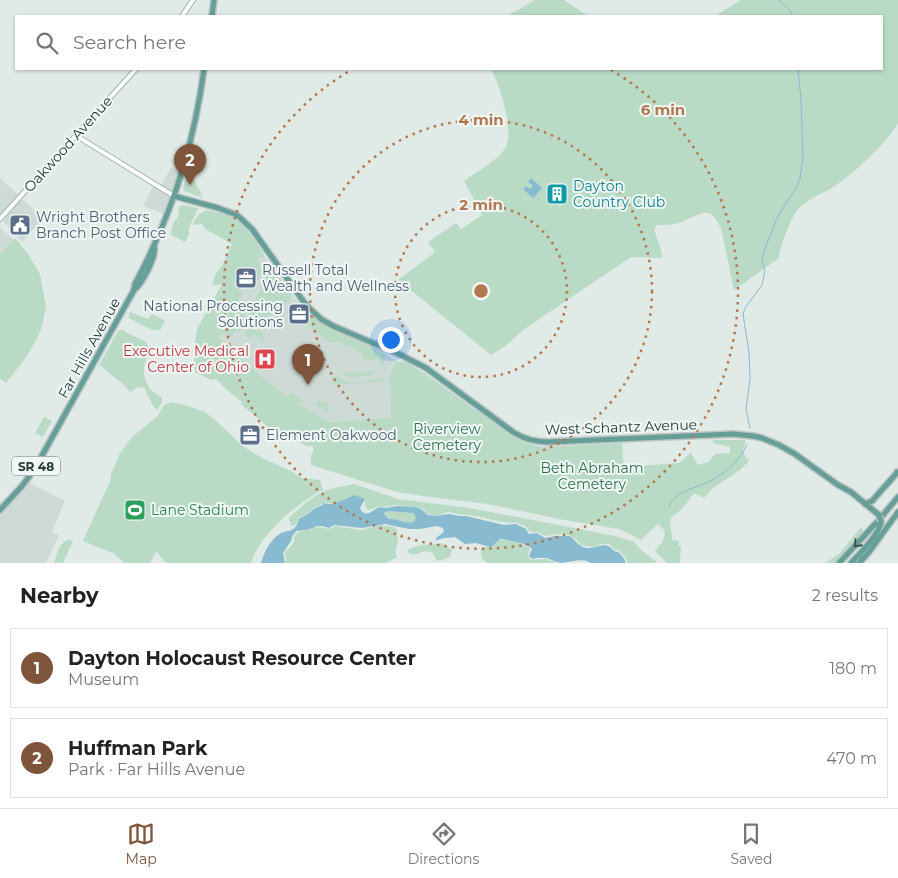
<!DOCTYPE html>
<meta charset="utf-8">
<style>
:root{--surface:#fff;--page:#f6f6f6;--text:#222;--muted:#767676;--line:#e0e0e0;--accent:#7e543b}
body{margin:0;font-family:Montserrat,sans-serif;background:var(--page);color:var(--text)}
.you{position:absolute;left:390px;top:339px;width:18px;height:18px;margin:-12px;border:4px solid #fff;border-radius:50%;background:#1a73e8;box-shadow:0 0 0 8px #1a73e833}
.badge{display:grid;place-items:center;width:32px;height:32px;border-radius:50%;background:var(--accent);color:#fff;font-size:16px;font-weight:700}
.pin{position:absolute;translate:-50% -41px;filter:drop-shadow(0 1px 2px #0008)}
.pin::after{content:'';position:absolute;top:26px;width:18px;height:15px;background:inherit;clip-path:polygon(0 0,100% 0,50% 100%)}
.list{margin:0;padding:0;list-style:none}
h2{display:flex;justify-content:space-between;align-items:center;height:65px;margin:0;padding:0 20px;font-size:21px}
h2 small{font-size:16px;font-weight:400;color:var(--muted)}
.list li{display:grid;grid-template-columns:32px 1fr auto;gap:15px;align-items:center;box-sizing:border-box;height:80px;margin:0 10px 10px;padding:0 10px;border:1px solid var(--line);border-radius:0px}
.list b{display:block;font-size:19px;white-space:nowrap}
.list p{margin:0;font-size:16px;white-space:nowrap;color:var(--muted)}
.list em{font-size:16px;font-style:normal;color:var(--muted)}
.icon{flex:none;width:28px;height:28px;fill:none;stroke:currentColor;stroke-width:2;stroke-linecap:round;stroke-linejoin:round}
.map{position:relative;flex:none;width:898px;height:563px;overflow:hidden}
.search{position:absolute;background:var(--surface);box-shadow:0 1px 4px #0004;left:15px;right:15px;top:15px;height:55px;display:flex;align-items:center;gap:12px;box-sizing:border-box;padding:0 18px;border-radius:0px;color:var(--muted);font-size:19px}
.sheet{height:245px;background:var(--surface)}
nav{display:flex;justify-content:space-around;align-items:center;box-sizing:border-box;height:70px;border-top:1px solid var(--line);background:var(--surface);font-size:14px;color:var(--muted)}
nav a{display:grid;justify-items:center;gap:2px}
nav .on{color:var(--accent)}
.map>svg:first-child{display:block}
.built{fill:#cedad6}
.green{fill:#b9dbc6}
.water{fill:#88bbcf;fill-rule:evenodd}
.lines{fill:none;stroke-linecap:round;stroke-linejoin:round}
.stream{stroke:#88bbcf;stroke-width:1}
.minor-casing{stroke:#a3b2ae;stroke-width:6}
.major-casing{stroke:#bcc4c3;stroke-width:8}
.minor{stroke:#fff;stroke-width:4}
.major{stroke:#659f97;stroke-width:5}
.major-bridge-casing{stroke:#bcc4c3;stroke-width:8;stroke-linecap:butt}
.major-bridge{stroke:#659f97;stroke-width:5}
.oneway{stroke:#355853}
.ring{fill:none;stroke:#b1774e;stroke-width:2.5;stroke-dasharray:2.5 5}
.labels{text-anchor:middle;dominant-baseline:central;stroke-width:4;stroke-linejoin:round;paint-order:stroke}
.shield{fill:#f0f7f4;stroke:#5f736f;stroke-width:1}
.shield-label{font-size:12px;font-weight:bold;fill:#213a36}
.street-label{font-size:14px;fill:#213a36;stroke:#f0f7f4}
.culture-label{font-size:14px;fill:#0d838f;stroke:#f0f7f4;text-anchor:start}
.service-label{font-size:14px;fill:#4e5e75;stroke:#f0f7f4;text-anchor:start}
.health-label{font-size:14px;fill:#be3a42;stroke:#f0f7f4;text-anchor:end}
.park-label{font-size:14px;fill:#2c704f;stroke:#f0f7f4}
.leisure-label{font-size:14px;fill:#27864d;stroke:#f0f7f4;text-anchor:start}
.centre{fill:#b1774e;stroke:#f0f7f4;stroke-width:2.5}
.ring-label{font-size:15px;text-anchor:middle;font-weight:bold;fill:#b1774e;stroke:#f0f7f4;stroke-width:4;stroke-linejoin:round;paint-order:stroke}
</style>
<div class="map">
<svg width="898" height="563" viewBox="0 0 898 563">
<rect width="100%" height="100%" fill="#e0eae7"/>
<g class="built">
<polygon points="171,168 178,172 164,214 143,206 155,182 161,186"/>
<polygon points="0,178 19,195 0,217"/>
<polygon points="22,199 43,218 22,242 3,221"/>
<polygon points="0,227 14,240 0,255"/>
<polygon points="229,252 265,257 292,295 312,316 327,328 381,351 396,361 390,375 391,418 330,422 298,404 285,395 243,361 218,338 222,284 212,285 216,273 222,266"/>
<polygon points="30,483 65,501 52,532 59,535 46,563 0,563 0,516"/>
</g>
<g class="green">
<polygon points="535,0 564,0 588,16 507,16"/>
<path d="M741 0H898V123C887 143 851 176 832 188 821 194 808 199 799 208 792 215 779 248 779 258L734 290 722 232C711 200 700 216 678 223 671 225 664 225 657 225L655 228C655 239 662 245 662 258L631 257 526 328 504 347 491 355 398 280 435 252 428 242 456 223 461 229 482 215 464 181C476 172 495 162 504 150 516 134 500 85 491 69H882V16H715Z"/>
<polygon points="188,171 200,191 203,198 184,191 183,188"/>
<path d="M182 205 198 208 189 228V235L185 242 171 235C171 228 173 222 178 217L179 207Z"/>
<path d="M207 210C215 212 224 213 231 217 245 224 257 242 265 257H257C258 262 259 267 265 266L258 279 255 277 256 274 252 272V270L243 266 233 285 243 292 239 301 243 304C242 311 248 320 245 326 244 328 241 330 239 332L236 330 230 337 224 332 219 338 243 361 285 395 286 396 292 393 304 403 295 402 330 422 391 418 390 375 396 361 406 362 424 373 509 434C520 441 530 445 543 447L622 443 624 469 640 466 679 463 691 453 698 465 708 462 715 454 730 453V447L713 443V440H746L743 449 745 456 749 461 740 470 713 488 704 498 694 493C687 503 682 511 671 517 669 524 672 532 672 540L679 541 678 545 681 546 680 563H667L655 551 663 541 665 531 658 524 641 540 619 529 559 519 488 504 430 497 397 492 311 465V455L313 453V446H307L267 426 241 404 242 402 228 391 216 379 211 380 195 372 194 349 197 329 222 284 212 285 216 273 222 266 232 244 205 229 202 224 192 225 198 215Z"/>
<polygon points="15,238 28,254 40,274 46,307 41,330 33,346 24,360 6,383 0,379 0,255"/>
<polygon points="270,269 275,270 292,295 290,301 269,316 261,327 255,327 252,323 248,307 251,308 264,283 262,281"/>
<path d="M302 306 312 316 327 328 381 351 385 354C385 369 376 375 363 376 359 376 354 377 351 377 346 376 340 372 336 370H341L342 373 374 371 375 373 381 367 380 362H379L378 359 364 360 361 352 354 350C351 344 348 345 342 345L341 342H329L308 325H304L299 321 301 319V317L304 313 301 308Z"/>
<polygon points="130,312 148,319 152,314 164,320 165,321 160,330 152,330 129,318 129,315"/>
<path d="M122 330 146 342 150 352C143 362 141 376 149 387 151 391 158 395 162 398V402L157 410 153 406 144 387 136 388 130 392C123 383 120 381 110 374 107 372 105 369 101 366L98 367 118 331Z"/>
<polygon points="249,330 261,331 266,344 254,334 252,337 247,337 244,334 245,331"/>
<path d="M334 376H336C340 378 345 382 351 382 362 383 373 380 383 378L384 381 332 385V378Z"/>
<polygon points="319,401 328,403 329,413 317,406 316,404"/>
<path d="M172 402 188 406 205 412 215 420 244 447 262 458 291 471 302 478 320 480 323 490C299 501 258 536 251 563H166L156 551 150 563H124L115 554 83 541 111 479V474L120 453 132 437 157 417 164 405Z"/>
<polygon points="44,417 52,421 43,437 35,433"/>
<path d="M354 484 398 499 470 508 615 536 634 542 641 550 658 563H628L624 556 619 550H615L609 544H601L594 547 581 545C569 530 562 534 545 536L538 532H532L529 531 525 526 517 523 501 522 477 516 458 514 448 512 436 516 428 514 423 509 415 507 398 505 382 507 379 506 369 510 365 506V499L355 495C344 498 336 505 324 503L317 506 303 516 298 517V521L295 525 291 526 289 518C292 514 297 511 301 507 320 490 329 489 354 484Z"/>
<path d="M387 511 413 513 416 519 415 521C408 524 405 522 398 520 392 518 388 520 384 513Z"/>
<polygon points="381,525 394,527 397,530 398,544 395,550 397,557 386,563 286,563 285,552 293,544 295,535 299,532 319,527 329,529 335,526 361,530"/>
<polygon points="861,527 864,532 836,562 834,563 825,563 840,553"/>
<path d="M69 540 73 541 63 563H54C57 554 59 542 69 540Z"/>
<path d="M499 540C509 540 522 543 530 549L528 555 529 558 531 560 546 559 557 563H488C482 559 480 557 481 550L484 547H488L494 546Z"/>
<path d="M441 543 452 550 450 557 439 561 436 559 432 552H428L425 551 417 554H410L408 552V550C418 544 429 545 441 543Z"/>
</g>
<g class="water">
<polygon points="531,178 542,188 533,198 523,189 526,186 530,189 533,186 528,182"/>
<path d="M355 495 365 499 360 508 362 512C369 516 373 510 379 507L386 508 398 506 415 507 421 509 428 515 435 516 449 514 460 516H466L504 525 516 524 526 529 529 534 537 533 545 538 555 536H570C574 539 578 545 583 547 594 552 604 538 614 551 621 552 623 557 626 563H591C580 557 572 563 560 563 556 562 552 560 549 559 543 557 538 558 532 559L529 556 532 549C524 542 510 541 500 539L493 546 490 547 476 543 465 544 455 537 445 538 436 540V538L444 532 443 528 437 526 420 529H409L385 524 362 528 334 525 329 528 322 526H318L307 530 296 531 292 537 291 541 283 553 285 563H261C264 553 269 542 278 535 288 528 295 535 299 518 308 516 313 507 323 505V503C334 507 344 498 355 495ZM387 511 413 513C415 515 416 518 415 521 408 524 405 522 398 520 391 518 388 521 384 513Z"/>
</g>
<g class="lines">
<g class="stream">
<polyline points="779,0 789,10 793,16"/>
<polyline points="750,428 746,409 750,379 749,352 743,314 745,308 762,285 765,270 762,262 764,251 778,216 796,188 800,178 803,158 801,100 798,69"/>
<path d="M669 506C677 489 697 489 712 480 728 471 740 461 747 444"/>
</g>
<g class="minor-casing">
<g id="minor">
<polyline points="182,16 193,0"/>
<polyline points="79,132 80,138 174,196"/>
<polyline points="0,219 136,69"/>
</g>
</g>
<g class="major-casing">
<g id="major">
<polyline points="212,16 214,0"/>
<path d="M174 196 218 208 237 215 252 229 306 305 321 319 333 326 399 354 426 368 513 432C524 439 535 442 548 442L710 435 733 434 753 436 762 438 779 445 795 454 838 485 851 492 879 515"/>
<path d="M134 290C142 284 157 256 154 246"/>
<polyline points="865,504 872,501 896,474 897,472 898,473"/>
<path d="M0 510 22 486 34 470 134 290 135 284C171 217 194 145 204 69"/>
<polyline points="839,563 878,521 898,497"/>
<path d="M851 563C859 555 881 532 881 521"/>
<polyline points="859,563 869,552 898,512"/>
</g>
</g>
<use href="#minor" class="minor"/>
<use href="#major" class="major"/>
<g class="major-bridge-casing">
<polyline id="major-bridge" points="879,516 881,521"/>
</g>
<use href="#major-bridge" class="major-bridge"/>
</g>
<defs><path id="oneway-chevron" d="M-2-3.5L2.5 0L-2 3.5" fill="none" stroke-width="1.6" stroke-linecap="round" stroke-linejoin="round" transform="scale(1.25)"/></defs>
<use class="oneway" href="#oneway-chevron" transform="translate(857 544) rotate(133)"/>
<g class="ring">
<circle cx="481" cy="291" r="86"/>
<circle cx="481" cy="291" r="171"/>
<path d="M611 70A257 257 0 1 1 351 70"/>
</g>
<defs>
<g id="building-square" transform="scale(1.125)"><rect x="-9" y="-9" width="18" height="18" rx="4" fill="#0f9aa8" stroke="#f0f7f4"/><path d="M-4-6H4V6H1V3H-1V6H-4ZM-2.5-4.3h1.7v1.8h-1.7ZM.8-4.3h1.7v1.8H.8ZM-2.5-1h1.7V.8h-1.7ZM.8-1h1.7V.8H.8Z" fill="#fff"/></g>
<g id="civic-square" transform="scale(1.125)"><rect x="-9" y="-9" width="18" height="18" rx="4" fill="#5c6f8a" stroke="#f0f7f4"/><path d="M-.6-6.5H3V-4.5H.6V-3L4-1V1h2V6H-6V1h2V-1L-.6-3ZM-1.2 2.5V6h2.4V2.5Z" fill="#fff"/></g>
<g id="office-square" transform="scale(1.125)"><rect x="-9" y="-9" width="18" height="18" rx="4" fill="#5c6f8a" stroke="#f0f7f4"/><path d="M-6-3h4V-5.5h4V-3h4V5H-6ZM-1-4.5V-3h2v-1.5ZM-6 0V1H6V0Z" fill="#fff"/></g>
<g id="hospital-square" transform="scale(1.125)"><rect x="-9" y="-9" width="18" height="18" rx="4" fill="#e0444e" stroke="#f0f7f4"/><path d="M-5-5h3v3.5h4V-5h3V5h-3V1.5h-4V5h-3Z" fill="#fff"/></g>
<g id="stadium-square" transform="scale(1.125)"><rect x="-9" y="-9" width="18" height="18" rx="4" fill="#2e9e5b" stroke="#f0f7f4"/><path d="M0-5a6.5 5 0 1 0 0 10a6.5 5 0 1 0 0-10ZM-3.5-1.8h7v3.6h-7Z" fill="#fff"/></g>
</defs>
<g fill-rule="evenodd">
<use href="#building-square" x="557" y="194"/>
<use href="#civic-square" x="20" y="225"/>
<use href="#office-square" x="246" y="278"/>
<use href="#office-square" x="299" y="314"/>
<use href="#hospital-square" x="265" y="359"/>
<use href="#office-square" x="250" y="435"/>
<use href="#stadium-square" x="135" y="510"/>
</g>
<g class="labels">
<rect class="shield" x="12" y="456.5" width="48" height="19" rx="4"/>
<g class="shield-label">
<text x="36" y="466">SR 48</text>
</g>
<g class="street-label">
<text transform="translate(68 144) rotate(-48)">Oakwood Avenue</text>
<text transform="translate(89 348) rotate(-61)">Far Hills Avenue</text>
<text transform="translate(621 427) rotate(-2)">West Schantz Avenue</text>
</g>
<g class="culture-label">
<text x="573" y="186">Dayton<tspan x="573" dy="16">Country Club</tspan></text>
</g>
<g class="service-label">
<text x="36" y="217">Wright Brothers<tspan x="36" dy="16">Branch Post Office</tspan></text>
<text x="262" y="270">Russell Total<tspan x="262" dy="16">Wealth and Wellness</tspan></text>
<text x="283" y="306" text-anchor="end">National Processing<tspan x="283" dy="16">Solutions</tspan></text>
<text x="266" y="435">Element Oakwood</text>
</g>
<g class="health-label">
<text x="249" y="351">Executive Medical<tspan x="249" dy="16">Center of Ohio</tspan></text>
</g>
<g class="park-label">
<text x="447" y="429">Riverview<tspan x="447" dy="16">Cemetery</tspan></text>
<text x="592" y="468">Beth Abraham<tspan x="592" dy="16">Cemetery</tspan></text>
</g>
<g class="leisure-label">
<text x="151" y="510">Lane Stadium</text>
</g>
</g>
<circle cx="481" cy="291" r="8" class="centre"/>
<g class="ring-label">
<text x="663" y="115">6 min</text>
<text x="481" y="125">4 min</text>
<text x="481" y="210">2 min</text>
</g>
</svg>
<div class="you"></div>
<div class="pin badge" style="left:308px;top:385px">1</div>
<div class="pin badge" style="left:190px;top:185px">2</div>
<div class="search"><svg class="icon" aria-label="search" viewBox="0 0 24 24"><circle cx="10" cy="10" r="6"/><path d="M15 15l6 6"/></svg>Search here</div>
</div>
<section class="sheet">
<h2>Nearby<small>2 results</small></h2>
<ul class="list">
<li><span class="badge">1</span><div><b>Dayton Holocaust Resource Center</b><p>Museum</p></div><em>180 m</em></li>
<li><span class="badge">2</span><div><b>Huffman Park</b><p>Park · Far Hills Avenue</p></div><em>470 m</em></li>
</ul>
</section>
<nav>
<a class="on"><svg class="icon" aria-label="map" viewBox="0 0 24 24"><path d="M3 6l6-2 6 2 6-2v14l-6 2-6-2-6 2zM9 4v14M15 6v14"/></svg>Map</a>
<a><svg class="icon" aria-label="directions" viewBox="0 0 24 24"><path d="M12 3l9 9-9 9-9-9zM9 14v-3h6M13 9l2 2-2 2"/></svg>Directions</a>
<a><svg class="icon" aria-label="saved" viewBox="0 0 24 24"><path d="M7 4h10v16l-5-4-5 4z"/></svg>Saved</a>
</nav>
